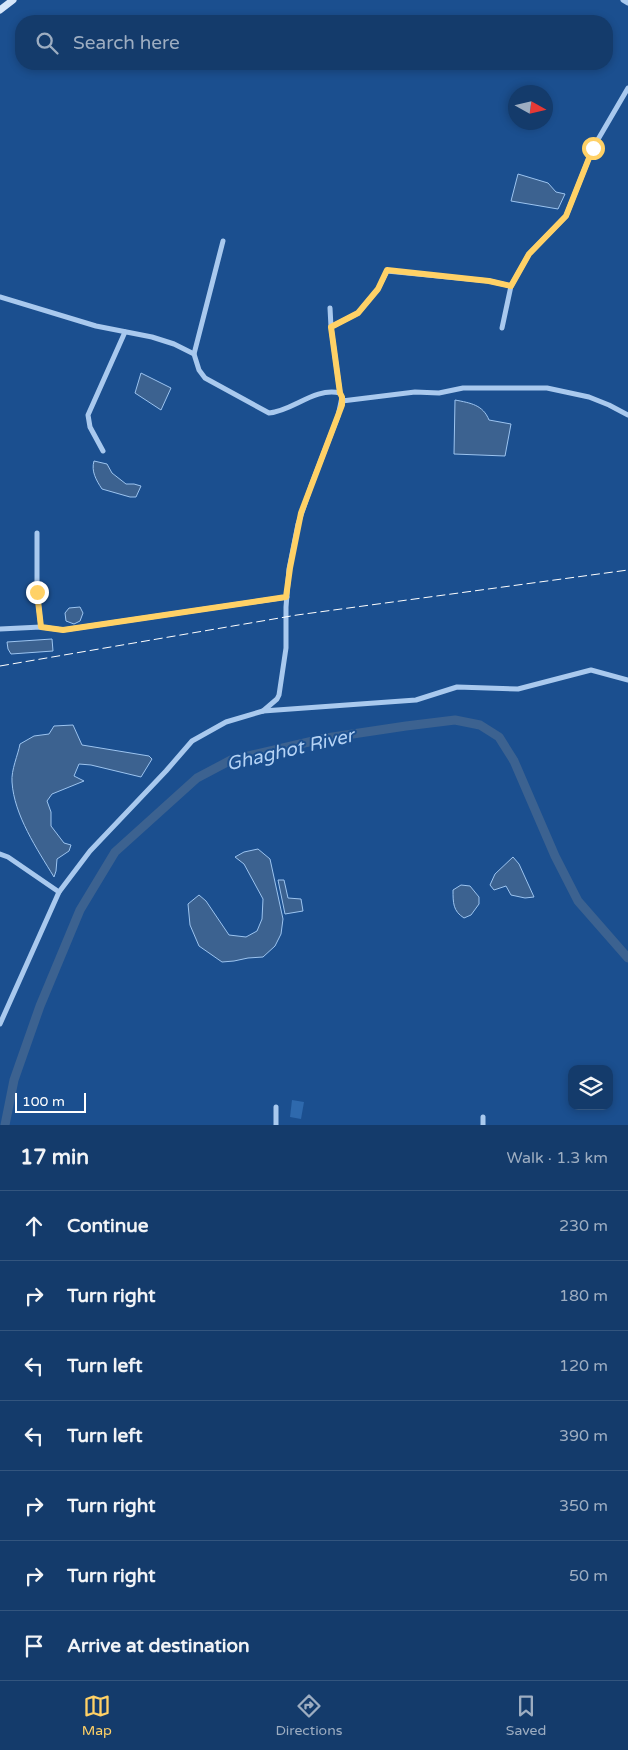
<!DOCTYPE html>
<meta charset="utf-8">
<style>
:root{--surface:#143b6b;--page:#214673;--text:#f1f3f6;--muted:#9dadc1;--line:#33557e;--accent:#ffd166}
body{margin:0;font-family:"Varela Round",sans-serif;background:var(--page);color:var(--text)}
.controls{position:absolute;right:15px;bottom:15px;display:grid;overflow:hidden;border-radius:10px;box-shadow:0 2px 8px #0003}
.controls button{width:45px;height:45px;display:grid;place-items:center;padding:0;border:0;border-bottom:1px solid var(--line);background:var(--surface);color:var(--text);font:25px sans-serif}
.compass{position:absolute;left:508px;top:85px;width:45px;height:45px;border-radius:50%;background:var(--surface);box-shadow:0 2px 8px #0003;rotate:98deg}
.scale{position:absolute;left:15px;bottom:12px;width:71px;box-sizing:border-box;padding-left:5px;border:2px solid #fff;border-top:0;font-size:14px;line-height:18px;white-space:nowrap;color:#fff;-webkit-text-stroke:4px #1b4f8f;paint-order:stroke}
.stop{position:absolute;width:15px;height:15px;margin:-11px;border:4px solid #ffd166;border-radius:50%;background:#fff}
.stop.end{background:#ffd166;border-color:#fff;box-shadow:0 1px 5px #0008}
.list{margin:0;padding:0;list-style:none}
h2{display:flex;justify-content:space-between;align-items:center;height:65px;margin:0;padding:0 20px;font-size:21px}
h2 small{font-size:16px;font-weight:400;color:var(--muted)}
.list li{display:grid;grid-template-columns:32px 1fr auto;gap:15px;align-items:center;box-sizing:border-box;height:70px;padding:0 20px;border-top:1px solid var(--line)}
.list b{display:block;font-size:19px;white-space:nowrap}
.list em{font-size:16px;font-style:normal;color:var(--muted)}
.icon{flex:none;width:28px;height:28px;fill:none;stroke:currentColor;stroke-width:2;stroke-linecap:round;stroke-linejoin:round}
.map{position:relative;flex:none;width:628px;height:1125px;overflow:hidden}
.search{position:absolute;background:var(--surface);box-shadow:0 2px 8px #0003;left:15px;right:15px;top:15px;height:55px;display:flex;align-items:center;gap:12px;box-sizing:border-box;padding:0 18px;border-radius:20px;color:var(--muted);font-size:19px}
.sheet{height:555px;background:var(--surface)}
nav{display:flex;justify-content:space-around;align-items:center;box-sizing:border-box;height:70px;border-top:1px solid var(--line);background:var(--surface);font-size:14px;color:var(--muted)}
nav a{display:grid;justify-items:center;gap:2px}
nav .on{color:var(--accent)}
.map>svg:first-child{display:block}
.green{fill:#2e69ad}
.water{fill:#3c6290;stroke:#9cc4f0}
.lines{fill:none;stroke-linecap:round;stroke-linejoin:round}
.river{stroke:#3c6290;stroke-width:9}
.minor{stroke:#a9c9ee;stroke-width:5}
.secondary{stroke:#d6e6fa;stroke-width:7}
.rail{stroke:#fff;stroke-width:1;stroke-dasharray:9 4;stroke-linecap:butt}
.route{stroke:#ffd166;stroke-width:6}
.labels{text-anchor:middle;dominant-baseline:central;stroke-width:4;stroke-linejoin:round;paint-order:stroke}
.water-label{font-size:19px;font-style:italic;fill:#b5d3f5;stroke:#1b4f8f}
</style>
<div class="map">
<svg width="628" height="1125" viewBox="0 0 628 1125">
<rect width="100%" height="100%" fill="#1b4f8f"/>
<polygon class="green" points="292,1100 304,1102 301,1119 290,1117"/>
<g class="water">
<polygon points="518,174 548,183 556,192 565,194 558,209 511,201"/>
<polygon points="141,373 171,388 161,410 135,393"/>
<path d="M455 400C471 403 483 405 489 420L511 424 505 456 454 454Z"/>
<path d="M94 461 107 464 112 473 126 484H134L141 486 136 497H130L102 489C96 480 91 471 94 461Z"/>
<polygon points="80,607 83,613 80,621 74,624 66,621 65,613 69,608"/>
<polygon points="52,639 53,651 11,654 8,649 7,642"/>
<path d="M73 725 82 745 149 756 152 759 141 777 91 765 79 764 74 776 84 781 52 794 47 801 51 812V826L64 843 71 845 69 851 57 859 56 871 54 877C37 849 14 815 12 782 11 770 18 755 20 744L34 736 49 734 54 726Z"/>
<polygon points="258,849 270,859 283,919 281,934 275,946 263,957 248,958 234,961 222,962 199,946 190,925 188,904 199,895 206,901 229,935 246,937 257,931 262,919 263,899 244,864 235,857 244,852"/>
<polygon points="513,857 519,864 534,897 525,898 511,895 506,886 494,890 490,885 495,874"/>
<polygon points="278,880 284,880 288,898 301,899 303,911 285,914"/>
<path d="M461 885 470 886 479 897V904L471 915 464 918C453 911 453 903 453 890Z"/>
</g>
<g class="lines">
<polyline class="river" points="5,1125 14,1080 40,1006 80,910 115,852 197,778 231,760 326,738 406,726 455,720 480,725 499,737 514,761 555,856 578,901 628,958"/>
<g class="minor">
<polyline points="623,0 628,3"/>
<path d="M0 297 96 326 152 337 174 344 194 354 199 370 205 378 269 413C293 411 314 387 340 393L342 397 338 416 311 486 298 524 289 569 286 607V648L279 695 277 699 263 711"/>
<polyline points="330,308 331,327"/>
<polyline points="502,328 511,286 529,254 566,216 593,148 628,88"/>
<polyline points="194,354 223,241"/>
<polyline points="340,393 331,327 358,313 378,289 387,271 489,281 511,286"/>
<polyline points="342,401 415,392 439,393 463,388 547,388 589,397 609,405 628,415"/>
<polyline points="103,451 90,427 88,415 125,332"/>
<polyline points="37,533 37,592 41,627"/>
<polyline points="0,629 41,627 63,630 287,597"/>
<polyline points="0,854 8,857 59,892"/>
<polyline points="0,1024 59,892 90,851 166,771 192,741 226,722 263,711 416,700 457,687 518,689 591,670 628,680"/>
<polyline points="276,1125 276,1107"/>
<polyline points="483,1125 483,1117"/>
</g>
<polyline class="secondary" points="0,10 13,0"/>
<polyline class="rail" points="0,666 297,615 628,570"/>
</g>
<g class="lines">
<polyline class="route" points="37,592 41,627 63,630 286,597 290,568 301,513 342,405 342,397 340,393 331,327 358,313 378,289 387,270 489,281 511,286 529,254 566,216 593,148"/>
</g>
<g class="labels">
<g class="water-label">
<text transform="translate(290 750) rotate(-13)">Ghaghot River</text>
</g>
</g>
</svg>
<div class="controls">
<button><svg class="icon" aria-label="layers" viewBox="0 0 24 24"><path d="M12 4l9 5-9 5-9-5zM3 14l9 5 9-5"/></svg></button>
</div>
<svg class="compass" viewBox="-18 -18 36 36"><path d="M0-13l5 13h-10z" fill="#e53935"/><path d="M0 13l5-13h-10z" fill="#9dadc1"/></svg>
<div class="scale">100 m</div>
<div class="stop" style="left:593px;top:148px"></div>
<div class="stop end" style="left:37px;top:592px"></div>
<div class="search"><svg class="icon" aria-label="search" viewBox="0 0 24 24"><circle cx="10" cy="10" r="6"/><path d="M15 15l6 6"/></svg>Search here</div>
</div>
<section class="sheet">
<h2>17 min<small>Walk · 1.3 km</small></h2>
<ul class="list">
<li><svg class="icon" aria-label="ahead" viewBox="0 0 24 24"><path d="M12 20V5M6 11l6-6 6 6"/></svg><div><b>Continue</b></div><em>230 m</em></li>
<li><svg class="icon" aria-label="right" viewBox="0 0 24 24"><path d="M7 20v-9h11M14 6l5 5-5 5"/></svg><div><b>Turn right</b></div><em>180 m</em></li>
<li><svg class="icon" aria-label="left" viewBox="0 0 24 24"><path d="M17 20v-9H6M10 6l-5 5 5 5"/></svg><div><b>Turn left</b></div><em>120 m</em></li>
<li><svg class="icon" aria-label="left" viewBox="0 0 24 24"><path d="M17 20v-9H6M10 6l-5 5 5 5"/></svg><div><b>Turn left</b></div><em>390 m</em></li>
<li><svg class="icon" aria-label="right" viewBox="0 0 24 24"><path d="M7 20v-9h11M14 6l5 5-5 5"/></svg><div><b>Turn right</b></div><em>350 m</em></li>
<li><svg class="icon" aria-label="right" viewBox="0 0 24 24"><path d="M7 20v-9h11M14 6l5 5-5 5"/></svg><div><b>Turn right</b></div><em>50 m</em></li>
<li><svg class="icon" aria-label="arrive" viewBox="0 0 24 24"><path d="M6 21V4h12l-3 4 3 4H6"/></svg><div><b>Arrive at destination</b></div></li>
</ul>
</section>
<nav>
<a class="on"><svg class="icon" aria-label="map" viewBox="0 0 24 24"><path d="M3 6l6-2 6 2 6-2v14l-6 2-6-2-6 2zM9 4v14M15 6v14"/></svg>Map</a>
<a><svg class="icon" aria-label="directions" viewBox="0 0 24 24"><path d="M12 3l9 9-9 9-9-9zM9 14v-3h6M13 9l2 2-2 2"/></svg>Directions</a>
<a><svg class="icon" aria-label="saved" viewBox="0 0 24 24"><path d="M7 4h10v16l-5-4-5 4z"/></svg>Saved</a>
</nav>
